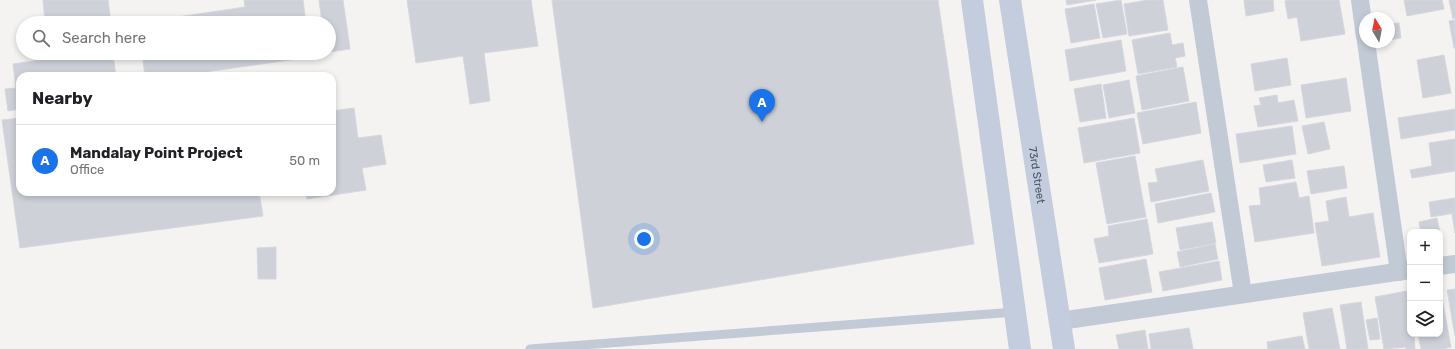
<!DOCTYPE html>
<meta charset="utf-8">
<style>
:root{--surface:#fff;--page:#f6f6f6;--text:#202124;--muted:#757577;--line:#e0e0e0;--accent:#1a73e8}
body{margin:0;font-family:Rubik,sans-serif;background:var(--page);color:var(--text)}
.controls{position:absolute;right:12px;bottom:12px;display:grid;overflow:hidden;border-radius:8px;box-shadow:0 2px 6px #0003}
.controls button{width:36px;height:36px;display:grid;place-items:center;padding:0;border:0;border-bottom:1px solid var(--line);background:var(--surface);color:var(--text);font:20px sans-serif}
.compass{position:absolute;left:1359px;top:12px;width:36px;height:36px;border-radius:50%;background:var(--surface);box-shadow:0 2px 6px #0003;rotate:350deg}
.you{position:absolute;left:644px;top:239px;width:14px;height:14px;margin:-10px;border:3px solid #fff;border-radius:50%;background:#1a73e8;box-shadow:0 0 0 6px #1a73e833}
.badge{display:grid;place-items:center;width:26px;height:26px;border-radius:50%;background:var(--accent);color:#fff;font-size:13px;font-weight:700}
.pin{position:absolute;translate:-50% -33px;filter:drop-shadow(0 1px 2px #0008)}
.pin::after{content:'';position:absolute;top:21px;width:14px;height:12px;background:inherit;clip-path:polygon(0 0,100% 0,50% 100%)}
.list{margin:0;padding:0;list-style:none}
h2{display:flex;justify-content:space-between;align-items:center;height:52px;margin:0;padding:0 16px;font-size:17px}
h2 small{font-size:13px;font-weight:400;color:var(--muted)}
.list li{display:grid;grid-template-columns:26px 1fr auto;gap:12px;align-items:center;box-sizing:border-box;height:72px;padding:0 16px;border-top:1px solid var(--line)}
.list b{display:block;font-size:15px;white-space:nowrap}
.list p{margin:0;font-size:13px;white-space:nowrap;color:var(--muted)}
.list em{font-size:13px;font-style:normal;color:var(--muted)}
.icon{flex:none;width:22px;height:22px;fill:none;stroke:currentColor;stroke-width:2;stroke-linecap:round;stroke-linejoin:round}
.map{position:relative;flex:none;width:1455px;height:349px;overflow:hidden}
.search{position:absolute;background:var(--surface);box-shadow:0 2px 6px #0003;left:16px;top:16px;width:320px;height:44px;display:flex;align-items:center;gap:10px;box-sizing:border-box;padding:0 14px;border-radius:22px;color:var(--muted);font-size:15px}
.panel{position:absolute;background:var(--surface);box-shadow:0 2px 6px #0003;left:16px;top:72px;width:320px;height:124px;border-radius:12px}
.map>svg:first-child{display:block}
.building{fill:#ced1d8;stroke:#d6d7de}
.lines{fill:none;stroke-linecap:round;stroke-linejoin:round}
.lane{stroke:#c2cbd5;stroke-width:9}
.street{stroke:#c2cbd5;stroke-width:18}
.secondary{stroke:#c3cddd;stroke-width:22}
.labels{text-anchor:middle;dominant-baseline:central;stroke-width:3.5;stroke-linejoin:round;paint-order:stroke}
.street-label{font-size:11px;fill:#475363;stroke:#fff}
</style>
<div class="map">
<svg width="1455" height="349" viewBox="0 0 1455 349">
<rect width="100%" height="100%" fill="#f5f2f2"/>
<g class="building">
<polygon points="43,0 108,0 111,23 45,23"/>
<polygon points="244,0 303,0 306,23 137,23 245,7"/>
<polygon points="319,0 343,0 350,49 329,52 329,23 322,23"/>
<polygon points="407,0 531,0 538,46 484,53 490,101 470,104 463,56 416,63"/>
<polygon points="552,0 938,0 974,244 593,308"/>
<polygon points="1066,0 1096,0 1067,5"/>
<polygon points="1121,0 1127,34 1103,38 1096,4"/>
<polygon points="1148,0 1163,0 1168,30 1129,36 1124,4"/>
<polygon points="1244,0 1273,0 1274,11 1246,16"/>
<polygon points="1289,0 1339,0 1345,34 1301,41 1297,17 1288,19 1285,1"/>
<polygon points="1404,0 1442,0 1444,9 1407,16"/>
<polygon points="1449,0 1455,0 1455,18 1453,19"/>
<polygon points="1094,4 1100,38 1071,43 1065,9"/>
<polygon points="1455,20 1455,48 1454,48 1449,21"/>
<polygon points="1399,23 1401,38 1389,40 1389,24"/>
<polygon points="1170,33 1172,45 1183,43 1185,56 1175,58 1177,67 1138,74 1132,40"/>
<polygon points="1121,40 1126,71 1070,81 1065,50"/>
<polygon points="88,53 103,53 104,56 113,55 116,76 20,76 20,109 8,111 5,89 16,88 13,64"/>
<polygon points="142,53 310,53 311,57 177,76 145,76"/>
<polygon points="1444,55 1451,93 1423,98 1417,60"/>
<polygon points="1287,58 1291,85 1255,91 1251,64"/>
<polygon points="1183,67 1189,101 1142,110 1136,76"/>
<polygon points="1346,78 1351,111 1306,118 1301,85"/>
<polygon points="1129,80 1135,113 1109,118 1103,85"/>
<polygon points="1101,84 1106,118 1080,122 1074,89"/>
<polygon points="1277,95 1278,103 1294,100 1298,121 1258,127 1254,106 1261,105 1259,98"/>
<polygon points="1196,102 1201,133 1143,144 1137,113"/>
<polygon points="354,108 358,138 381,135 386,164 362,168 366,190 307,199 306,192 332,192 332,111"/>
<polygon points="1455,109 1455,130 1401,139 1398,118"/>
<polygon points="20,118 20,192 259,192 263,216 20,248 2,120"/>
<polygon points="1134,118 1140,153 1084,163 1078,128"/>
<polygon points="1324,122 1330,149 1308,154 1302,126"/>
<polygon points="1292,126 1296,154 1240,163 1236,134"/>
<polygon points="1455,139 1455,171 1412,178 1410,170 1432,166 1429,143"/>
<polygon points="1135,156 1146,217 1107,224 1096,163"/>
<polygon points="1203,160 1209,191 1151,202 1148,183 1158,182 1155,169"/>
<polygon points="1292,160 1295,178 1266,182 1263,165"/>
<polygon points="1344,166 1347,188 1311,194 1307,171"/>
<polygon points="1296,182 1299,198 1309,196 1314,233 1255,242 1249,206 1261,205 1259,188"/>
<polygon points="1211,193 1215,212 1158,223 1155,204"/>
<polygon points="1346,197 1349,217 1373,213 1380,257 1322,266 1315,223 1329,221 1326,201"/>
<polygon points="1455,198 1455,213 1431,217 1429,202"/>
<polygon points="1452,214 1455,214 1455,233"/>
<polygon points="1437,218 1442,243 1440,243 1440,232 1421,232 1419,222"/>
<polygon points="1147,219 1153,254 1099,263 1094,239 1109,236 1108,226"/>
<polygon points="1212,222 1216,243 1180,250 1176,228"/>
<polygon points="1215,244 1218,259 1180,267 1177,252"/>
<polygon points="276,247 276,279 258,279 257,248"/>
<polygon points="1146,259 1152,292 1105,300 1099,268"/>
<polygon points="1219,261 1222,280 1163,291 1159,272"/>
<polygon points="1440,287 1451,347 1442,349 1421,349 1418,334 1440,334"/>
<polygon points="1455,289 1455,336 1447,290"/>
<polygon points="1407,291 1410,310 1410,334 1414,334 1415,349 1406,349 1406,347 1384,349 1375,297"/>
<polygon points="1361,302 1368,349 1347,349 1340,305"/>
<polygon points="1332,308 1340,349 1309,349 1303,313"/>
<polygon points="1377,318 1380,339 1370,340 1366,320"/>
<polygon points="1189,328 1193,349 1151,349 1149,334"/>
<polygon points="1145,330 1148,349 1119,349 1116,335"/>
<polygon points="1302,336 1305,349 1268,349 1267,342"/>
</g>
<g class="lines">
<polyline class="lane" points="530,349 1015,312"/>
<g class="street">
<polyline points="1198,0 1243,294"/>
<polyline points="1360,0 1365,37"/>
<polyline points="1366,42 1399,272"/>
<polyline points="1440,266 1455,264"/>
<polyline points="1060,321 1410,270"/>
</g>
<g class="secondary">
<polyline points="972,0 1020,349"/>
<path id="s1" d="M1010 0 1064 349"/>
</g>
</g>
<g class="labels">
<g class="street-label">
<text stroke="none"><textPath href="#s1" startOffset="177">73rd Street</textPath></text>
</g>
</g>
</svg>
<div class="controls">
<button>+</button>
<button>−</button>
<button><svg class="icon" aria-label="layers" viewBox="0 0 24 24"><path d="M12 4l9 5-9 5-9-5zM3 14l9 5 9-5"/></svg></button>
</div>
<svg class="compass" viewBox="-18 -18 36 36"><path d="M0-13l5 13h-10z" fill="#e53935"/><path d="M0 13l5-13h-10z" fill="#757577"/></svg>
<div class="you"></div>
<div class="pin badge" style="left:762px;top:122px">A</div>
<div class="search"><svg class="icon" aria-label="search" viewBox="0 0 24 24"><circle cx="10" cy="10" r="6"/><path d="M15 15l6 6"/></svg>Search here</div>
<section class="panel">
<h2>Nearby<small></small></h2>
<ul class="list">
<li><span class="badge">A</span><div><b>Mandalay Point Project</b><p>Office</p></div><em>50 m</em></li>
</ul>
</section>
</div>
